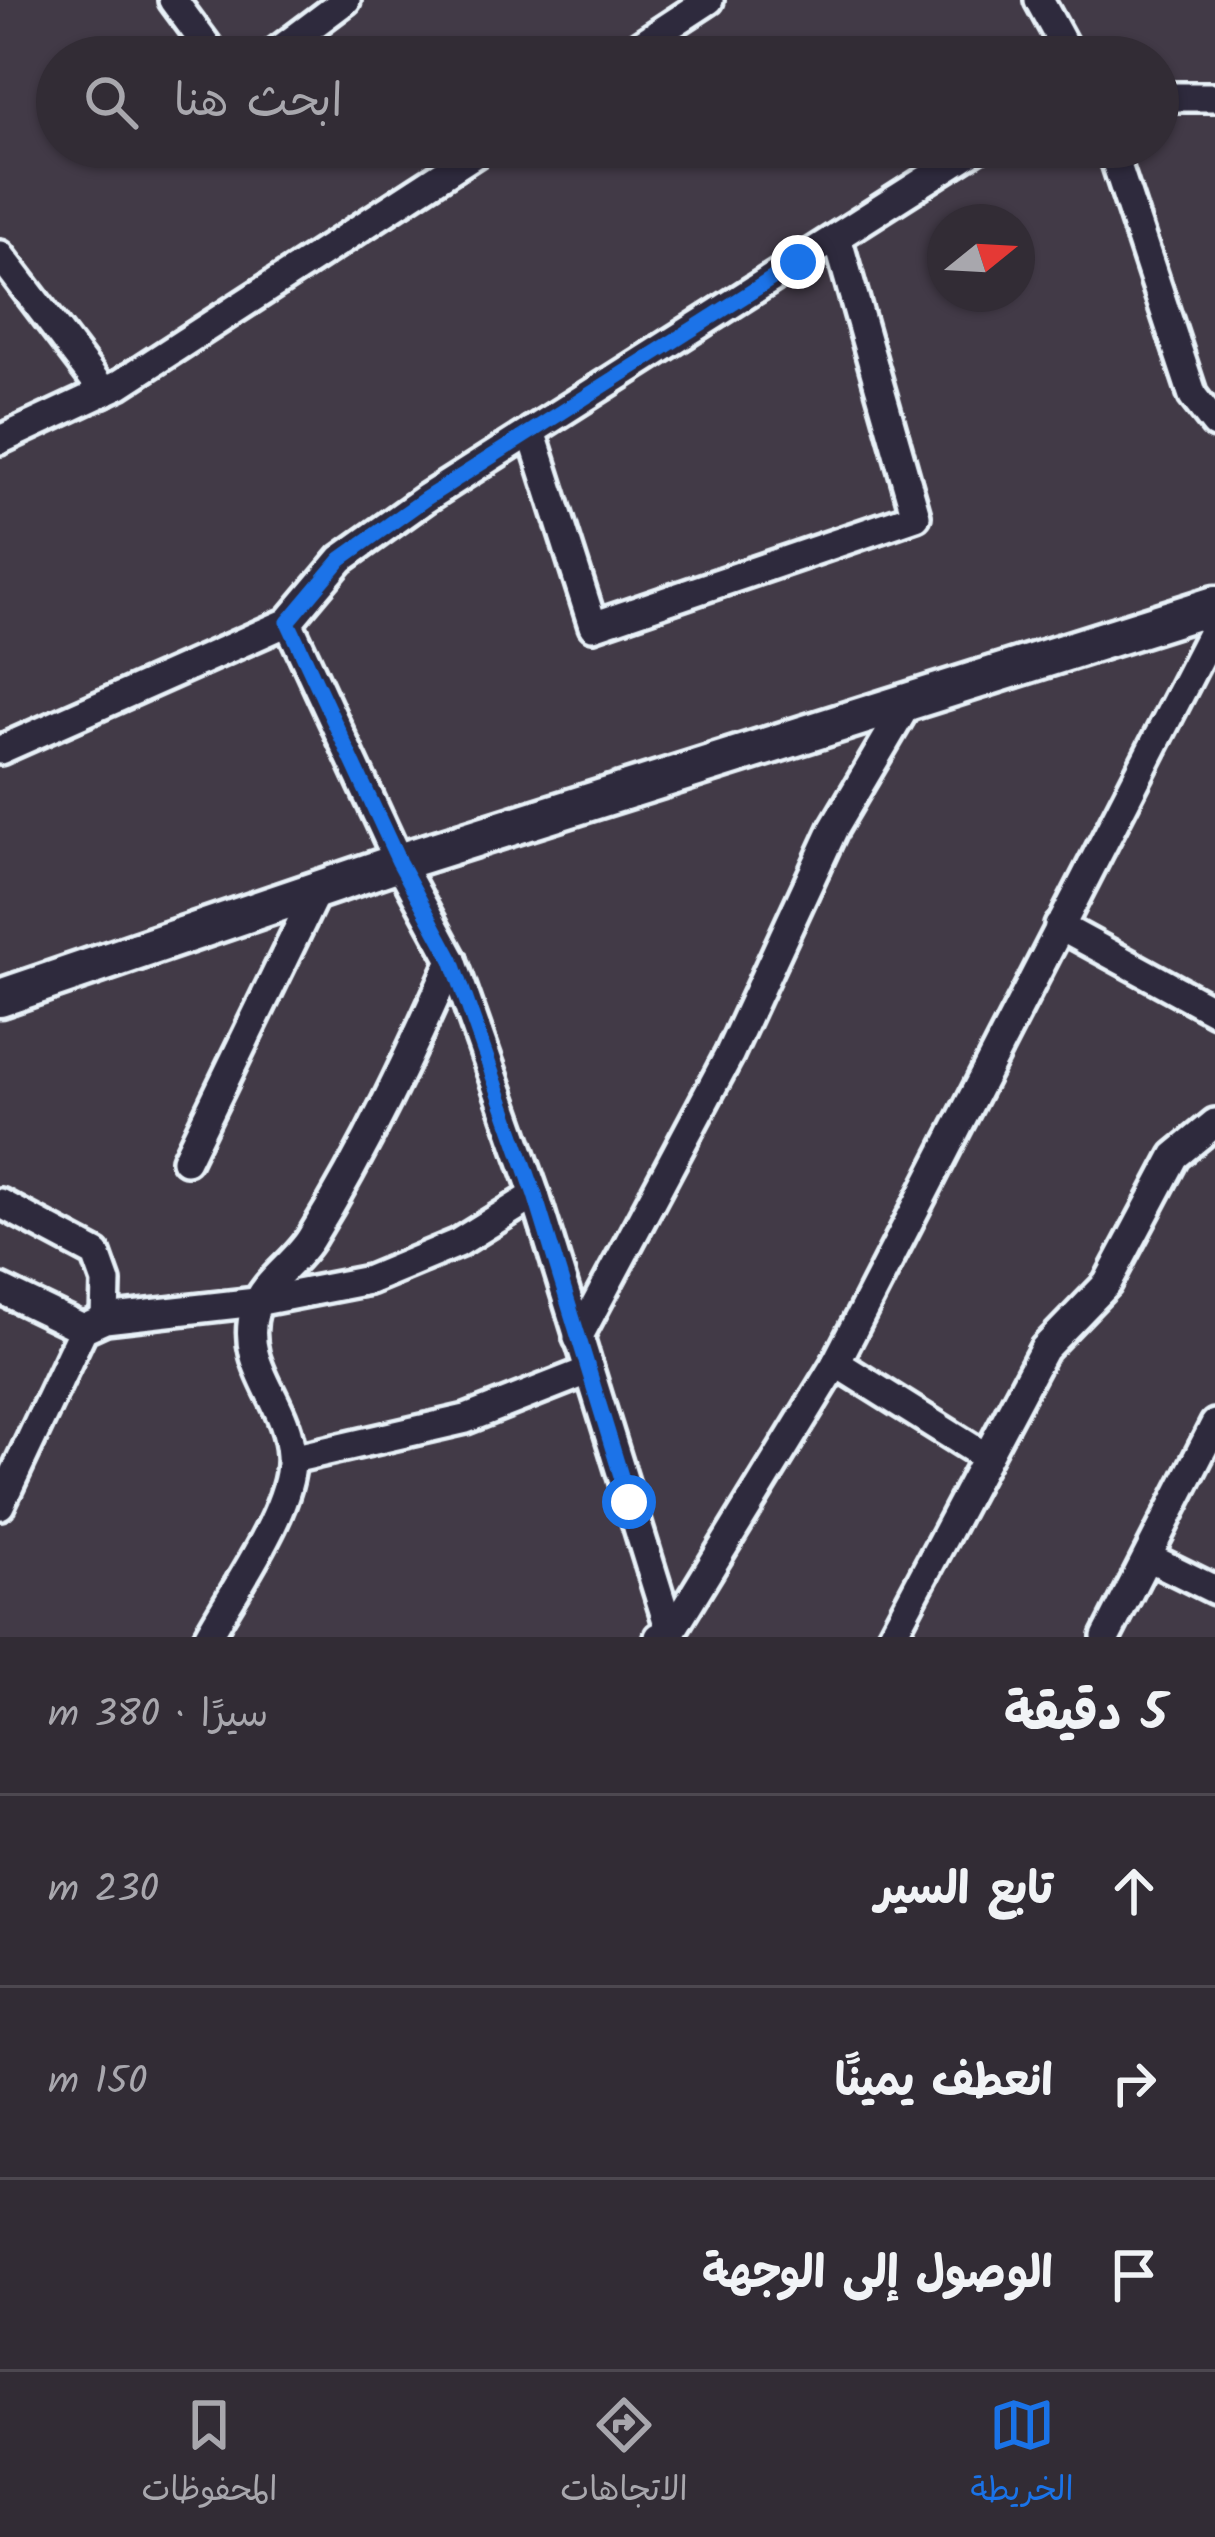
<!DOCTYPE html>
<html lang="ar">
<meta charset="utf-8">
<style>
:root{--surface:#322c35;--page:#3a343d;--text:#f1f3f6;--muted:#a8a7ad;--line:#4d4850;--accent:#1a73e8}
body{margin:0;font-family:Kalam,"Playpen Sans Arabic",sans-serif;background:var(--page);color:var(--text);direction:rtl}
.compass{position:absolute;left:927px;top:204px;width:108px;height:108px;border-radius:50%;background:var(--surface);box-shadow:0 3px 9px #0004;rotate:72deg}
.stop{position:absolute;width:36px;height:36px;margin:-27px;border:9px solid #1a73e8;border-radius:50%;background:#fff}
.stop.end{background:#1a73e8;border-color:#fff;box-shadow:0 3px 12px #0008}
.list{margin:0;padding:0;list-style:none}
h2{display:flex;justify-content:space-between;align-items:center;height:156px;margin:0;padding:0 48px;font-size:51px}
h2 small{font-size:39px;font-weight:400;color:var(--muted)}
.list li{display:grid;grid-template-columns:78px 1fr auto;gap:36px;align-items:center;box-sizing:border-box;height:192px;padding:0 48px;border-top:3px solid var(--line)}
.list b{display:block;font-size:45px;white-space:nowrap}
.list em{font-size:39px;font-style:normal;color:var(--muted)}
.icon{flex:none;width:66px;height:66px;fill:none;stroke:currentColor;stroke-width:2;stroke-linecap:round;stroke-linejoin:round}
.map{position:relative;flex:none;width:1215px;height:1637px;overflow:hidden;direction:ltr}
.search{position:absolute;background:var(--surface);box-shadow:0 3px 9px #0004;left:36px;right:36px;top:36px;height:132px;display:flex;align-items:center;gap:30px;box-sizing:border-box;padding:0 42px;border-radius:66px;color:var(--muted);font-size:45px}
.sheet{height:732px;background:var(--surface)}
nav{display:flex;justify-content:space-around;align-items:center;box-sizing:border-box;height:168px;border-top:3px solid var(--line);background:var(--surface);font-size:33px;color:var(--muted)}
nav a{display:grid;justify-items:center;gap:6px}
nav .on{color:var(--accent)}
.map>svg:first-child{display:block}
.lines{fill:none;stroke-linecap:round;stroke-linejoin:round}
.minor-casing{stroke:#e8f1f8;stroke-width:36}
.tertiary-casing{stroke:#e8f1f8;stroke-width:45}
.minor{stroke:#2f2a3d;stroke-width:27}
.tertiary{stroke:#2f2a3d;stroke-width:36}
.route{stroke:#1a73e8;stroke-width:15}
</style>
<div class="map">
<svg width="1215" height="1637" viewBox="0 0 1215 1637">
<rect width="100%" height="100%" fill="#423a47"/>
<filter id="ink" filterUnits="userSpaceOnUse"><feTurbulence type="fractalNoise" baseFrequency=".00833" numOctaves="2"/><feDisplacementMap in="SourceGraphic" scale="24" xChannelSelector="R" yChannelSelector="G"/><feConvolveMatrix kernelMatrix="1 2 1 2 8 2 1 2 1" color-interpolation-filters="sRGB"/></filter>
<g filter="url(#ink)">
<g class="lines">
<g class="minor-casing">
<g id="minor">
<polyline points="173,0 215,57"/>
<polyline points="1039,0 1070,57"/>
<polyline points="270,57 346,0"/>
<polyline points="622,57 709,0"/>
<polyline points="1158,97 1215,97"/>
<polyline points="1111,147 1193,396 1215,424"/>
<polyline points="0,255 104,392"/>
<polyline points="531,431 593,626 916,516 837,237"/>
<polyline points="0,440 120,384 485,147"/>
<polyline points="288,622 399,862 452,960 535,1195 672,1637"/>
<polyline points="0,750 288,622 341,559 425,499 978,147"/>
<polyline points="1059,926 1215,1011"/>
<polyline points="186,1160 318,888"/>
<polyline points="0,1203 96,1254 106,1282 105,1319"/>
<polyline points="0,1289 83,1329"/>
<polyline points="578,1338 729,1055 834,828 909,701"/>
<polyline points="836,1363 986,1457"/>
<polyline points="292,1459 466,1419 588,1371"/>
<polyline points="0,1505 83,1329 105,1319 256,1302 369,1280 458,1243 535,1195"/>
<polyline points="1148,1557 1215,1590"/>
<path d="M208 1637C232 1592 295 1506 291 1455 288 1400 238 1367 255 1309 263 1282 297 1262 311 1238 366 1149 410 1055 452 960"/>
<polyline points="659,1637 671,1632 836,1363 1215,626"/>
<polyline points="891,1637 1044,1349 1107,1284 1175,1156 1215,1123"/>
<polyline points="1106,1637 1215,1424"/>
</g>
</g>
<g class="tertiary-casing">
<polyline id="tertiary" points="0,998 399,862 1215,605"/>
</g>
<use href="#minor" class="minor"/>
<use href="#tertiary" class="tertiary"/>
</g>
</g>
<g class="lines" filter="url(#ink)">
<polyline class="route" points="629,1502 535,1195 452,960 399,862 288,622 341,559 425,499 798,262"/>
</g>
</svg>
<svg class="compass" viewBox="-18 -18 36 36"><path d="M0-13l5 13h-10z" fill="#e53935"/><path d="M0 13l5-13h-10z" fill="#a8a7ad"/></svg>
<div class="stop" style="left:629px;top:1502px"></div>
<div class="stop end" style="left:798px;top:262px"></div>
<div class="search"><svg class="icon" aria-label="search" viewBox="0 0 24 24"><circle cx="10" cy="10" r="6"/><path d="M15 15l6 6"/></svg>ابحث هنا</div>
</div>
<section class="sheet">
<h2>5 دقيقة<small>سيرًا · 380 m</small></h2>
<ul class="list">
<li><svg class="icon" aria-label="ahead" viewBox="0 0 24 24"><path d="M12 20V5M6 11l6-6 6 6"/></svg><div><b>تابع السير</b></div><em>230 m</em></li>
<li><svg class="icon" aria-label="right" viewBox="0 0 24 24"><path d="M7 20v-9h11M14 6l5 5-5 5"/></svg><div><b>انعطف يمينًا</b></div><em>150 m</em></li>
<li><svg class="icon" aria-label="arrive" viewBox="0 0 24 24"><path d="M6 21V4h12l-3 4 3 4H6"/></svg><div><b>الوصول إلى الوجهة</b></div></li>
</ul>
</section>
<nav>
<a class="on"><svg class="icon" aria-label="map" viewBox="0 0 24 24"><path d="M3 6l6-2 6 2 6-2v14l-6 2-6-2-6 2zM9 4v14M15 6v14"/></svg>الخريطة</a>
<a><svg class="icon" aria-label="directions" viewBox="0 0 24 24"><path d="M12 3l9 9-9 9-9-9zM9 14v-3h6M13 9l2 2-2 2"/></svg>الاتجاهات</a>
<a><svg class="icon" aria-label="saved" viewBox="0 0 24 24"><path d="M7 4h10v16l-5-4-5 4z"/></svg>المحفوظات</a>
</nav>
